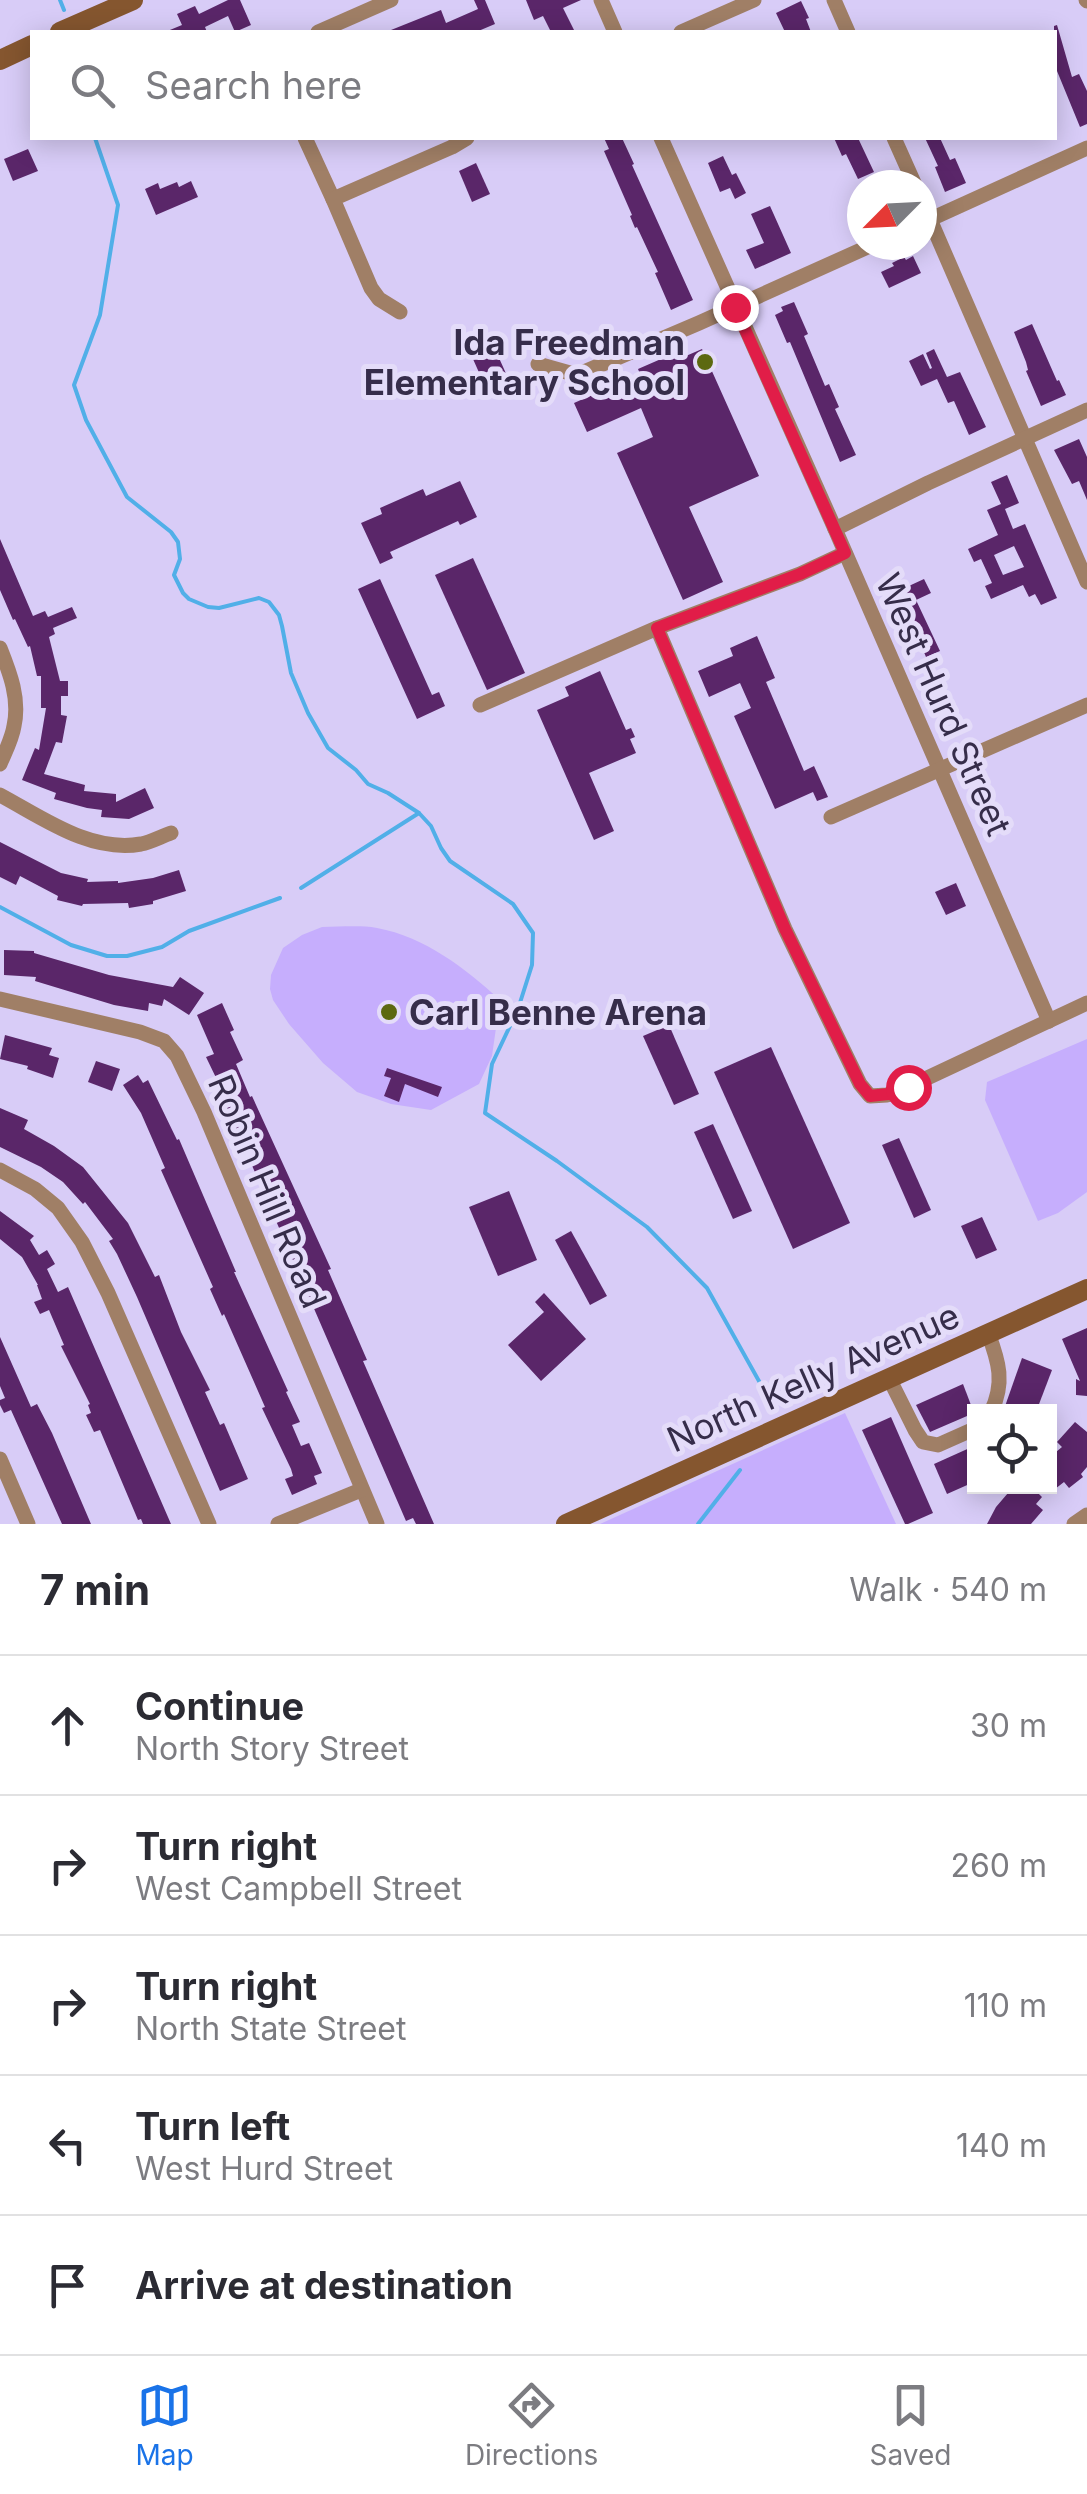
<!DOCTYPE html>
<meta charset="utf-8">
<style>
:root{--surface:#fff;--page:#f7f7f7;--text:#2b2b33;--muted:#7c7c81;--line:#e1e1e2;--accent:#1a73e8}
body{margin:0;font-family:Inter,sans-serif;background:var(--page);color:var(--text)}
.controls{position:absolute;right:30px;bottom:30px;display:grid;overflow:hidden;border-radius:0px;box-shadow:0 5px 25px #0003}
.controls button{width:90px;height:90px;display:grid;place-items:center;padding:0;border:0;border-bottom:2px solid var(--line);background:var(--surface);color:var(--text);font:50px sans-serif}
.compass{position:absolute;left:847px;top:170px;width:90px;height:90px;border-radius:50%;background:var(--surface);box-shadow:0 5px 25px #0003;rotate:246deg}
.stop{position:absolute;width:30px;height:30px;margin:-22px;border:8px solid #e11d48;border-radius:50%;background:#fff}
.stop.end{background:#e11d48;border-color:#fff;box-shadow:0 2px 10px #0008}
.list{margin:0;padding:0;list-style:none}
h2{display:flex;justify-content:space-between;align-items:center;height:130px;margin:0;padding:0 40px;font-size:42px}
h2 small{font-size:32px;font-weight:400;color:var(--muted)}
.list li{display:grid;grid-template-columns:65px 1fr auto;gap:30px;align-items:center;box-sizing:border-box;height:140px;padding:0 40px;border-top:2px solid var(--line)}
.list b{display:block;font-size:38px;white-space:nowrap}
.list p{margin:0;font-size:32px;white-space:nowrap;color:var(--muted)}
.list em{font-size:32px;font-style:normal;color:var(--muted)}
.icon{flex:none;width:55px;height:55px;fill:none;stroke:currentColor;stroke-width:2;stroke-linecap:round;stroke-linejoin:round}
.map{position:relative;flex:none;width:1087px;height:1524px;overflow:hidden}
.search{position:absolute;background:var(--surface);box-shadow:0 5px 25px #0003;left:30px;right:30px;top:30px;height:110px;display:flex;align-items:center;gap:25px;box-sizing:border-box;padding:0 35px;border-radius:0px;color:var(--muted);font-size:38px}
.sheet{height:830px;background:var(--surface)}
nav{display:flex;justify-content:space-around;align-items:center;box-sizing:border-box;height:140px;border-top:2px solid var(--line);background:var(--surface);font-size:28px;color:var(--muted)}
nav a{display:grid;justify-items:center;gap:5px}
nav .on{color:var(--accent)}
.map>svg:first-child{display:block}
.green{fill:#c6aefd}
.lines{fill:none;stroke-linecap:round;stroke-linejoin:round}
.stream{stroke:#51afe8;stroke-width:4}
.building{fill:#5a2669;fill-rule:evenodd}
.street{stroke:#a07f66;stroke-width:15}
.secondary{stroke:#85562f;stroke-width:20}
.route{stroke:#e11d48;stroke-width:12}
.poi-dot{fill:#5c6910;stroke:#e4dcf9;stroke-width:4}
.labels{text-anchor:middle;dominant-baseline:central;stroke-width:10;stroke-linejoin:round;paint-order:stroke}
.poi-label{font-size:35px;font-weight:bold;fill:#362d4a;stroke:#e4dcf9;text-anchor:end}
.street-label{font-size:35px;fill:#362d4a;stroke:#e4dcf9}
</style>
<div class="map">
<svg width="1087" height="1524" viewBox="0 0 1087 1524">
<rect width="100%" height="100%" fill="#d8ccf7"/>
<g class="green">
<path d="M322 927C340 927 360 925 377 928 425 937 465 968 500 1000L492 1056 479 1084 431 1110 391 1104 357 1092 323 1063 289 1024 273 1000 270 989 271 975 283 948 302 935Z"/>
<polygon points="1087,1039 1087,1192 1058,1213 1038,1221 985,1100 987,1082"/>
<polygon points="845,1413 896,1524 600,1524"/>
</g>
<g class="lines">
<g class="stream">
<polyline points="60,0 64,10"/>
<polyline points="95,138 118,205 100,315 74,385 86,420 127,497 171,532 178,542 180,559 174,575 183,593 189,599 208,607 219,608 259,598 269,602 279,615 282,626 291,673 308,713 328,748 356,770 368,784 388,793 419,813 431,826 441,848 450,861 513,904 533,933 532,965 518,1009 492,1064 485,1113 557,1161 647,1227 707,1288 764,1390"/>
<polyline points="301,888 419,813"/>
<polyline points="0,907 71,945 107,956 127,956 162,947 189,931 280,898"/>
<polyline points="698,1524 740,1470"/>
</g>
</g>
<g class="building">
<polygon points="228,0 240,0 251,25 235,32 228,16 205,27 207,32 165,32 182,25 177,14 195,6 199,14"/>
<polygon points="474,0 485,0 495,24 476,32 386,32 441,10 446,23 478,9"/>
<polygon points="526,0 581,0 563,8 575,32 551,32 543,16 534,20"/>
<polygon points="801,1 809,18 806,19 811,32 785,32 776,13"/>
<polygon points="1057,25 1072,77 1079,74 1087,91 1087,124 1080,127 1057,71 1054,71 1054,26"/>
<polygon points="604,138 622,138 634,164 632,165 693,300 671,310 655,273 658,272 637,227 635,228 630,216 632,215 604,151 609,149"/>
<polygon points="834,138 858,138 874,172 858,179 846,154 842,156"/>
<polygon points="925,138 940,138 950,160 955,158 966,183 945,192 935,167 938,166"/>
<polygon points="28,149 38,171 13,181 4,159"/>
<polygon points="723,156 732,175 736,173 746,193 735,199 730,188 720,192 708,163"/>
<polygon points="476,163 490,194 472,202 459,171"/>
<polygon points="191,181 198,197 156,215 145,189 158,183 160,189 177,182 179,187"/>
<polygon points="770,206 791,253 755,269 746,250 764,243 751,214"/>
<polygon points="913,256 921,273 889,288 881,272 894,266 892,263 904,257 906,260"/>
<polygon points="794,302 808,334 804,336 825,386 829,384 839,407 835,409 856,455 840,462 790,342 787,343 775,315 783,311 781,307"/>
<polygon points="1032,324 1057,381 1059,380 1066,395 1041,406 1026,371 1028,370 1026,362 1014,332"/>
<polygon points="495,349 508,378 477,392 472,381 481,377 473,359"/>
<polygon points="702,349 759,476 689,507 723,582 683,600 617,453 653,437 641,408 587,432 574,403 640,374 638,369 677,352 679,359"/>
<polygon points="934,349 947,377 960,372 986,427 969,435 954,401 948,403 937,379 921,386 909,361 923,354 930,369 932,368 926,353"/>
<polygon points="1079,439 1087,457 1087,500 1079,481 1072,484 1054,450"/>
<path d="M1007 475 1019 503 1005 509 1013 529 1025 524 1057 598 1041 605 1035 594 1029 597 1023 585 991 599 985 586 992 583 981 559 974 562 968 549 998 535 987 510 1001 504 991 482ZM1014 546 1024 567 1003 575 994 555Z"/>
<polygon points="460,481 477,517 460,525 458,521 390,552 393,558 380,564 361,523 382,514 380,508 423,489 426,496"/>
<polygon points="0,539 33,616 45,611 48,617 72,607 77,618 53,628 55,634 49,637 60,681 68,681 68,696 61,696 61,715 67,716 62,743 56,742 44,774 85,785 84,791 116,794 116,802 145,788 154,808 129,819 101,817 102,810 87,808 54,799 56,793 22,780 35,748 39,750 46,708 41,708 41,676 37,676 30,646 28,647 15,619 13,620 0,590"/>
<polygon points="473,558 525,673 487,690 435,575"/>
<polygon points="380,579 432,695 439,692 445,706 417,719 358,589"/>
<polygon points="924,579 931,593 916,600 940,651 926,657 898,591"/>
<polygon points="757,636 775,678 766,682 804,771 814,766 828,797 817,801 813,792 775,809 734,716 751,708 740,683 709,697 698,671 733,656 730,648"/>
<polygon points="600,671 626,730 631,728 635,737 630,739 636,753 589,773 614,831 594,840 537,710 569,696 565,687"/>
<polygon points="0,842 61,873 88,879 87,882 118,881 118,883 153,878 179,870 186,891 153,901 153,904 129,908 128,903 83,904 82,906 57,900 58,896 20,876 16,885 0,877"/>
<polygon points="956,883 966,906 946,915 935,892"/>
<polygon points="4,950 34,951 34,953 109,975 173,987 180,977 204,993 189,1015 164,999 162,1006 149,1003 148,1011 114,1005 35,981 36,977 4,975"/>
<polygon points="222,1003 234,1030 230,1032 243,1060 236,1064 250,1097 252,1096 331,1269 328,1270 367,1360 363,1361 434,1524 416,1524 413,1518 406,1521 218,1087 220,1086 206,1057 214,1054 197,1015"/>
<polygon points="669,1025 699,1094 674,1105 643,1036"/>
<polygon points="5,1035 52,1048 49,1055 59,1058 53,1078 27,1069 28,1066 0,1059"/>
<polygon points="771,1047 850,1223 793,1249 714,1072"/>
<polygon points="96,1061 120,1069 112,1091 88,1082"/>
<polygon points="387,1068 442,1087 438,1097 405,1084 399,1102 384,1096 391,1078 384,1076"/>
<polygon points="138,1075 143,1083 148,1080 177,1140 179,1139 236,1272 234,1272 288,1391 286,1392 300,1422 292,1425 301,1446 309,1443 322,1473 314,1476 317,1484 292,1495 285,1479 293,1476 291,1469 262,1408 265,1407 224,1314 222,1316 210,1289 213,1287 161,1170 165,1168 141,1113 123,1085"/>
<polygon points="0,1108 28,1120 24,1129 54,1146 83,1167 128,1223 155,1277 159,1275 181,1332 210,1390 205,1392 220,1425 224,1423 248,1479 220,1491 137,1297 117,1254 109,1241 113,1239 85,1202 83,1204 63,1182 41,1167 0,1147"/>
<polygon points="713,1124 752,1211 733,1219 694,1132"/>
<polygon points="899,1138 931,1210 914,1218 882,1145"/>
<polygon points="509,1191 537,1260 498,1276 469,1207"/>
<polygon points="0,1211 34,1236 30,1240 39,1255 47,1250 55,1264 47,1269 58,1292 68,1287 171,1524 143,1524 141,1519 138,1520 100,1430 94,1432 86,1415 91,1413 88,1405 90,1404 61,1346 64,1345 49,1310 40,1314 34,1302 42,1299 37,1285 38,1285 22,1257 0,1239"/>
<polygon points="982,1217 997,1250 976,1259 961,1226"/>
<polygon points="571,1231 607,1296 590,1305 555,1240"/>
<polygon points="544,1293 586,1339 541,1381 508,1345 544,1312 535,1302"/>
<polygon points="1087,1328 1087,1396 1076,1395 1076,1379 1080,1381 1062,1339"/>
<polygon points="0,1337 31,1407 37,1404 52,1433 91,1524 62,1524 11,1410 4,1413 0,1405 0,1400 5,1398 0,1386"/>
<polygon points="1022,1358 1052,1370 1036,1412 1003,1412"/>
<polygon points="963,1384 974,1413 930,1432 916,1405"/>
<polygon points="891,1417 933,1513 908,1524 905,1524 862,1430"/>
<polygon points="1075,1422 1087,1432 1087,1467 1081,1474 1083,1477 1069,1488 1064,1482 1055,1489 1050,1481 1050,1457 1062,1447 1057,1442"/>
<polygon points="974,1446 974,1482 947,1494 934,1464"/>
<polygon points="1014,1486 1031,1486 1042,1497 1036,1504 1043,1510 1031,1524 987,1524 996,1507"/>
</g>
<g class="lines">
<g class="street">
<polyline points="601,0 615,32"/>
<polyline points="834,0 848,32"/>
<polyline points="1086,0 1087,1"/>
<polyline points="318,32 391,0"/>
<polyline points="681,32 754,0"/>
<polyline points="305,138 333,199"/>
<polyline points="661,138 835,529 1049,1021"/>
<polyline points="894,138 915,185"/>
<polyline points="922,201 1087,582"/>
<polyline points="922,223 1087,148"/>
<polyline points="400,312 379,299 371,288 333,199 452,147 467,138"/>
<polyline points="538,364 577,375 699,323 872,245"/>
<polyline points="835,529 928,483 1087,410"/>
<polyline points="657,628 785,929 860,1084 870,1096 887,1095 908,1087 1087,1003"/>
<path d="M0 648C10 673 20 699 14 726 12 739 5 752 0 764"/>
<polyline points="480,705 657,628 800,574 845,553"/>
<path d="M0 795C43 818 90 853 141 844 151 842 162 836 171 833"/>
<polyline points="831,817 1087,705"/>
<polyline points="0,999 140,1032 164,1041 177,1056 204,1112 377,1524"/>
<polyline points="0,1170 35,1189 58,1208 82,1242 108,1293 209,1524"/>
<path d="M988 1333C999 1362 1005 1383 991 1412"/>
<polyline points="889,1378 915,1430 923,1442 938,1445 974,1429"/>
<polyline points="0,1459 28,1524"/>
<polyline points="278,1524 361,1490"/>
<polyline points="1074,1524 1087,1515"/>
</g>
<g class="secondary">
<polyline points="60,32 133,0"/>
<polyline points="0,60 32,45"/>
<polyline points="566,1524 1087,1289"/>
</g>
</g>
<g class="lines">
<polyline class="route" points="735,307 845,553 800,574 657,628 785,929 860,1084 870,1096 888,1094 908,1087"/>
</g>
<g class="poi-dot">
<circle cx="705" cy="362" r="10"/>
<circle cx="389" cy="1012" r="10"/>
</g>
<g class="labels">
<g class="poi-label">
<text x="685" y="342">Ida Freedman<tspan x="685" dy="40">Elementary School</tspan></text>
<text x="409" y="1012" text-anchor="start">Carl Benne Arena</text>
</g>
<g class="street-label">
<text transform="translate(944 704) rotate(66)">West Hurd Street</text>
<text transform="translate(268 1191) rotate(67)">Robin Hill Road</text>
<text transform="translate(813 1377) rotate(-24)">North Kelly Avenue</text>
</g>
</g>
</svg>
<div class="controls">
<button><svg class="icon" aria-label="locate" viewBox="0 0 24 24"><circle cx="12" cy="12" r="6"/><path d="M12 2v4M12 18v4M2 12h4M18 12h4"/></svg></button>
</div>
<svg class="compass" viewBox="-18 -18 36 36"><path d="M0-13l5 13h-10z" fill="#e53935"/><path d="M0 13l5-13h-10z" fill="#7c7c81"/></svg>
<div class="stop" style="left:908px;top:1087px"></div>
<div class="stop end" style="left:735px;top:307px"></div>
<div class="search"><svg class="icon" aria-label="search" viewBox="0 0 24 24"><circle cx="10" cy="10" r="6"/><path d="M15 15l6 6"/></svg>Search here</div>
</div>
<section class="sheet">
<h2>7 min<small>Walk · 540 m</small></h2>
<ul class="list">
<li><svg class="icon" aria-label="ahead" viewBox="0 0 24 24"><path d="M12 20V5M6 11l6-6 6 6"/></svg><div><b>Continue</b><p>North Story Street</p></div><em>30 m</em></li>
<li><svg class="icon" aria-label="right" viewBox="0 0 24 24"><path d="M7 20v-9h11M14 6l5 5-5 5"/></svg><div><b>Turn right</b><p>West Campbell Street</p></div><em>260 m</em></li>
<li><svg class="icon" aria-label="right" viewBox="0 0 24 24"><path d="M7 20v-9h11M14 6l5 5-5 5"/></svg><div><b>Turn right</b><p>North State Street</p></div><em>110 m</em></li>
<li><svg class="icon" aria-label="left" viewBox="0 0 24 24"><path d="M17 20v-9H6M10 6l-5 5 5 5"/></svg><div><b>Turn left</b><p>West Hurd Street</p></div><em>140 m</em></li>
<li><svg class="icon" aria-label="arrive" viewBox="0 0 24 24"><path d="M6 21V4h12l-3 4 3 4H6"/></svg><div><b>Arrive at destination</b></div></li>
</ul>
</section>
<nav>
<a class="on"><svg class="icon" aria-label="map" viewBox="0 0 24 24"><path d="M3 6l6-2 6 2 6-2v14l-6 2-6-2-6 2zM9 4v14M15 6v14"/></svg>Map</a>
<a><svg class="icon" aria-label="directions" viewBox="0 0 24 24"><path d="M12 3l9 9-9 9-9-9zM9 14v-3h6M13 9l2 2-2 2"/></svg>Directions</a>
<a><svg class="icon" aria-label="saved" viewBox="0 0 24 24"><path d="M7 4h10v16l-5-4-5 4z"/></svg>Saved</a>
</nav>
